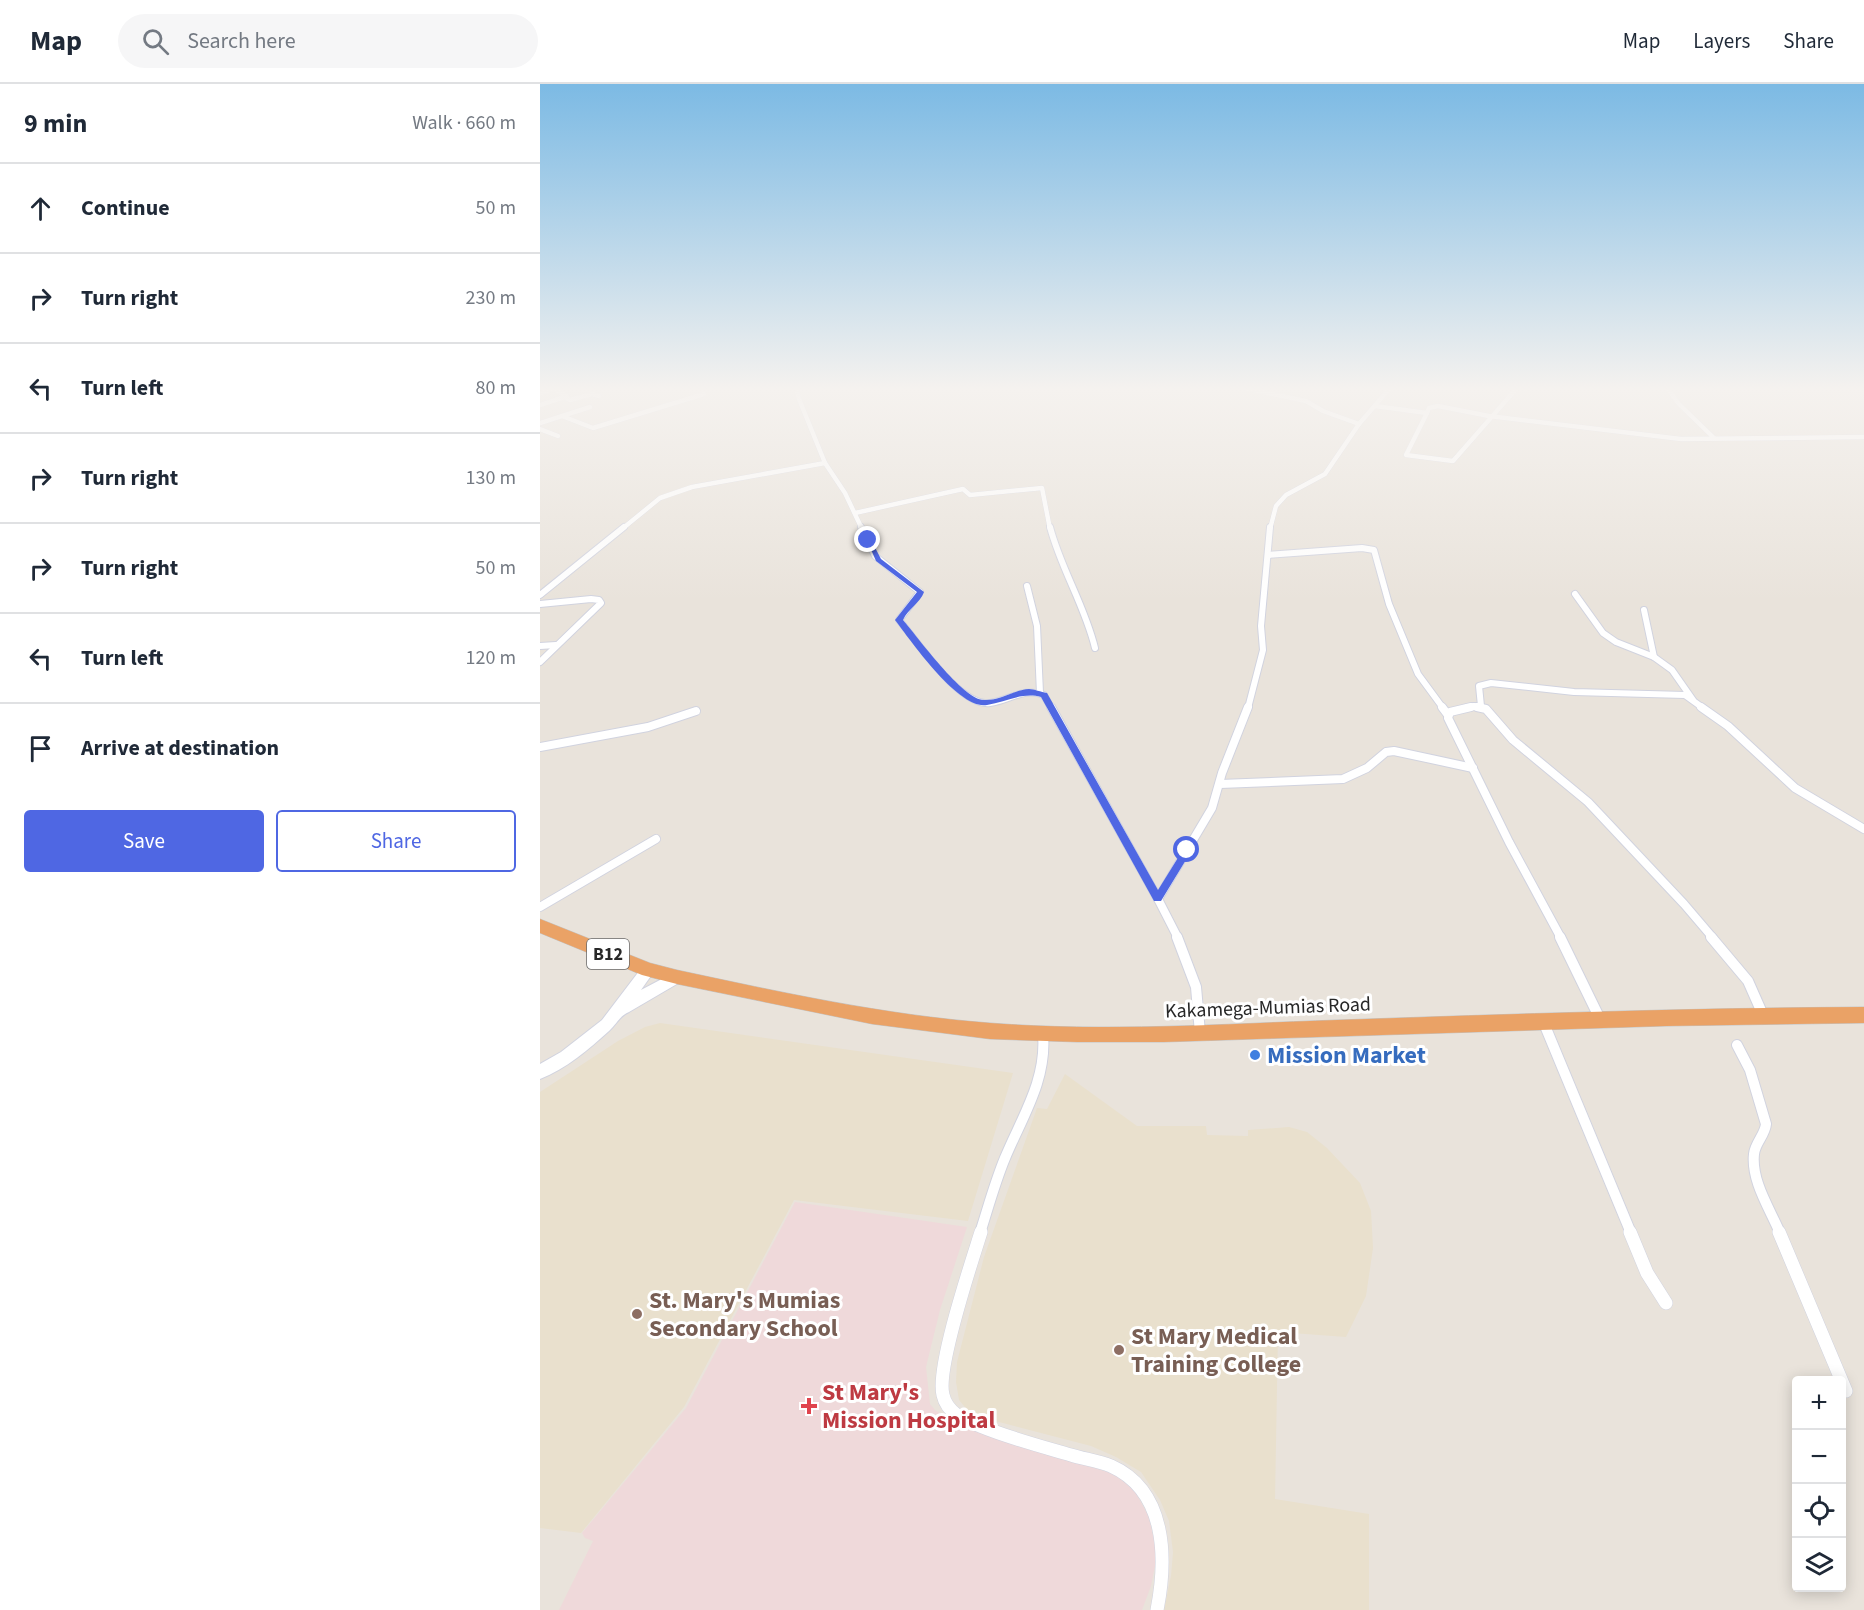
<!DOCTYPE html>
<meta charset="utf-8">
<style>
:root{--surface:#fff;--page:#f6f6f7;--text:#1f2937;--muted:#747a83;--line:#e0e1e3;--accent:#4f67e3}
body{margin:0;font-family:"Source Sans 3",sans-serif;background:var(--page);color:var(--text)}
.controls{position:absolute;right:18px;bottom:18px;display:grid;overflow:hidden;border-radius:6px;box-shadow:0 3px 15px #0003}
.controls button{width:54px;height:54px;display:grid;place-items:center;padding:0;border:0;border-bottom:2px solid var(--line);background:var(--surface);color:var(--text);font:30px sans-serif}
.stop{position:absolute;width:18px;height:18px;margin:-14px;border:4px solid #4f67e3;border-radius:50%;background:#fff}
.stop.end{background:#4f67e3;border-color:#fff;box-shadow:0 2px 6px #0008}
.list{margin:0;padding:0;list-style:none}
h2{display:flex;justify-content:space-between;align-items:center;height:78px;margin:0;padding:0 24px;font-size:26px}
h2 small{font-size:20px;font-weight:400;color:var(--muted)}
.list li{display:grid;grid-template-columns:39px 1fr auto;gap:18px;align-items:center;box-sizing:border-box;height:90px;padding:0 24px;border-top:2px solid var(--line)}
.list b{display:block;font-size:22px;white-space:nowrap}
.list em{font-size:20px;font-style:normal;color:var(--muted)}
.actions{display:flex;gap:12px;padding:18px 24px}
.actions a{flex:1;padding:14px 0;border:2px solid var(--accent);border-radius:6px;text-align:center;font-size:21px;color:var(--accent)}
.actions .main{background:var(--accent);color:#fff}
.icon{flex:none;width:33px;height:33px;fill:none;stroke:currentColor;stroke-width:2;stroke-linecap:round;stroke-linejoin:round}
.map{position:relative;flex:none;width:1324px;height:1526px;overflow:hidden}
header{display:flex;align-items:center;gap:36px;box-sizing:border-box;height:84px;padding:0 30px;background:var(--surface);border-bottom:2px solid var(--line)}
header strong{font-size:28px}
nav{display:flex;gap:33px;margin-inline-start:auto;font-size:21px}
.search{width:420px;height:54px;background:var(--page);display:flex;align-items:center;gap:15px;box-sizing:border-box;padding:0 21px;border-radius:33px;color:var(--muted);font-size:22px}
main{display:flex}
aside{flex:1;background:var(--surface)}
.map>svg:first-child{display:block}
.education{fill:#e9e0cd}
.medical{fill:#efd9da}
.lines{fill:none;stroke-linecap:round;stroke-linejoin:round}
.street-far4-casing{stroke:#d1d3df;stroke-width:5}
.street-far3-casing{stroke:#d1d3df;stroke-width:8}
.street-far2-casing{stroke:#d1d3df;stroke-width:10}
.street-far1-casing{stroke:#d1d3df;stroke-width:12}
.street-casing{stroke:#d1d3df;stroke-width:14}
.secondary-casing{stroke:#d1d3df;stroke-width:2}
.highway-casing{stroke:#c3c3c3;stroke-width:1}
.street-far4{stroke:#fff;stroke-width:4.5}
.street-far3{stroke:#fff;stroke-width:6}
.street-far2{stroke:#fff;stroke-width:8}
.street-far1{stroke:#fff;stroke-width:10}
.street{stroke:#fff;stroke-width:13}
.secondary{fill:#fff;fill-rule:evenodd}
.highway{fill:#eaa266;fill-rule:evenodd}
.route{fill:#4f67e3}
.shop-dot{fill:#3f7fe0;stroke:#fff;stroke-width:2}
.education-dot{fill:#8d6e63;stroke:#fff;stroke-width:2}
.health-dot{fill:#e0444e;stroke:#fff;stroke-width:2}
.labels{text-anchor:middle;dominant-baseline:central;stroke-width:6;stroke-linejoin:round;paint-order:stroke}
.shield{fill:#fff;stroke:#686868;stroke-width:1.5}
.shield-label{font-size:18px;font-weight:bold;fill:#282828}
.street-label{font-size:20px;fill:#282828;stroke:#fff}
.near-shop-label{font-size:24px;font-weight:bold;fill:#366cbe;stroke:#fff;text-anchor:start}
.near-education-label{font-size:24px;font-weight:bold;fill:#785e54;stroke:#fff;text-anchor:start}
.near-health-label{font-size:24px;font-weight:bold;fill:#be3a42;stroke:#fff;text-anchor:start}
</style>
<header>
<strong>Map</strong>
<div class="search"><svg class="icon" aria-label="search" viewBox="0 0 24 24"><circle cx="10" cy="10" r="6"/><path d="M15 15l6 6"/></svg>Search here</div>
<nav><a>Map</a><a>Layers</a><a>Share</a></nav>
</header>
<main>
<aside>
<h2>9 min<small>Walk · 660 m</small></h2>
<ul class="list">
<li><svg class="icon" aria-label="ahead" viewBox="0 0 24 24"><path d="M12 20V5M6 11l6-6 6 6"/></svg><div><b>Continue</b></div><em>50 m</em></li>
<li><svg class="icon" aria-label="right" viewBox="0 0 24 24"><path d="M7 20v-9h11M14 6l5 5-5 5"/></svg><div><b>Turn right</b></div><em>230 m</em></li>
<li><svg class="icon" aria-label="left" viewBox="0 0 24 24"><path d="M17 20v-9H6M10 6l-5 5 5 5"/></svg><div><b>Turn left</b></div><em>80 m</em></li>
<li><svg class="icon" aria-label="right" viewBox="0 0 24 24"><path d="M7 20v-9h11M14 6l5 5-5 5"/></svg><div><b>Turn right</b></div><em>130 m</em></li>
<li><svg class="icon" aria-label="right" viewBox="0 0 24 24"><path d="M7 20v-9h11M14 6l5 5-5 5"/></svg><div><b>Turn right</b></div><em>50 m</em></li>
<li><svg class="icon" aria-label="left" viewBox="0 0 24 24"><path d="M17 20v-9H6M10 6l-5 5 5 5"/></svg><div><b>Turn left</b></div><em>120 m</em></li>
<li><svg class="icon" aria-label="arrive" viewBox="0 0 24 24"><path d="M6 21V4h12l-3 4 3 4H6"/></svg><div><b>Arrive at destination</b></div></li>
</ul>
<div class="actions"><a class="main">Save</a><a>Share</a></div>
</aside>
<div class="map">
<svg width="1324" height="1526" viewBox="0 0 1324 1526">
<rect width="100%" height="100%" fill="#e9e3db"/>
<g class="education">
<polygon points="120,939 473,989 428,1137 254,1116 144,1323 41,1449 0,1444 0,1008 78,957 105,943"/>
<polygon points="525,990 597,1042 666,1042 667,1051 708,1052 708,1046 749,1043 767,1048 787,1064 820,1099 831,1127 833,1164 826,1212 806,1253 738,1248 735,1415 829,1430 829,1526 624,1526 631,1492 633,1468 629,1437 620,1416 601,1388 576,1373 551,1362 440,1333 429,1328 419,1316 416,1298 417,1278 444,1173 497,1024 507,1025"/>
</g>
<polygon class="medical" points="255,1118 427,1143 400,1226 386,1283 390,1320 395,1326 418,1341 571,1389 591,1400 609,1433 617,1471 611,1502 602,1526 19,1526 53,1457 45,1454 42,1449 146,1324"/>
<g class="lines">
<g class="street-far4-casing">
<g id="street-far4">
<polyline points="261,304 257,308 259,315 285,379 305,409 322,445"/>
<polyline points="704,304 766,317 783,327 819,340"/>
<polyline points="1127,304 1139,320 1174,354"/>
<polyline points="0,309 17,304"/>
<polyline points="24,313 30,316 52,310 59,312"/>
<polyline points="0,321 27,312 13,305"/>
<polyline points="835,322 887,329 889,324 898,322 949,332 1141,355 1324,353"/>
<polyline points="887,329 866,371 913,377 977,304"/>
<polyline points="22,332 53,344 164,310"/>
<polyline points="0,339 50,323"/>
<polyline points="0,345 18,352"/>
<polyline points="315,429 423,405 430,411 502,404 510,445"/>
<polyline points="82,445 120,414 152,403 285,379"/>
<polyline points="730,445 736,422 746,411 785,390 819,340 850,304"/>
</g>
</g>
<g class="street-far3-casing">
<g id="street-far3">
<path d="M321 443 335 472 380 508 359 536C377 557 420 623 450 619 470 616 484 603 504 611L511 624"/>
<path d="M510 443C521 485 545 522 555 564"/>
<polyline points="728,471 822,464 834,466 849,520 878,590 903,624"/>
<polyline points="487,502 497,542 500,609"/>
<polyline points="1035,510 1063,549 1076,558 1114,573 1132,586 1153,616"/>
<polyline points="0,511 84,443"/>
<polyline points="0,520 51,515 59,516 61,519 0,578"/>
<polyline points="1104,526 1114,573"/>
<polyline points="0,562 16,561"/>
<polyline points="941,622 939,602 951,599 1034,608 1145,611 1163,624"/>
<polyline points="708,624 723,566 721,542 730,443"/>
<polyline points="925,624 934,622 943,624"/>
</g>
</g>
<g class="street-far2-casing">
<g id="street-far2">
<polyline points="511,623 618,815"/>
<polyline points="902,623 908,631"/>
<polyline points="931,623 910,628 908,634 969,758 1021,854"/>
<polyline points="937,623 946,625 973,656 1048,718 1144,820 1173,854"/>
<polyline points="1161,623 1188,642 1255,704 1324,745"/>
<polyline points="0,663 108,643 156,627"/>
<polyline points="680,700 803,695 827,684 846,668 854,667 933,684"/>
<polyline points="0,823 116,755"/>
<polyline points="638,854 618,815 672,724 682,689 708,623"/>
</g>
</g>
<g class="street-far1-casing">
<g id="street-far1">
<polyline points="637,853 656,903 660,949"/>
<polyline points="1020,853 1060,935"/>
<polyline points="1171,853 1208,897 1223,931"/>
<polyline points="1003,937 1091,1149"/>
<path d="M1197 961 1210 986 1226 1040C1225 1051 1215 1059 1214 1070 1211 1097 1230 1125 1240 1149"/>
<path d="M440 1149C448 1124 455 1098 465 1074 482 1033 507 996 503 950"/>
</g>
</g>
<g class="street-casing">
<g id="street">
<path d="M441 1148C431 1180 396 1284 403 1311 407 1329 424 1336 440 1342 469 1354 500 1362 531 1371 544 1375 559 1377 571 1382 627 1407 627 1475 617 1526"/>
<polyline points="1090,1148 1107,1189 1126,1219"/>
<polyline points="1239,1148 1306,1307"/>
</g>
</g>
<g class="secondary-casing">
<path id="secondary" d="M108 880 113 882 115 886 101 906 137 887 142 889 144 893 142 897 89 928C79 932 77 940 69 947 49 965 26 985 0 995V980L21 968 62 936 103 882Z"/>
</g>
<g class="highway-casing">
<path id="highway" d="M0 835 110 879 137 886C240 908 344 931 450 939 565 948 681 940 797 936 973 930 1148 924 1324 923V939L1126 942 624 958H537L450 955 332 940 137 900 102 891 0 849Z"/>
</g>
<use href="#street-far4" class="street-far4"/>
<use href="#street-far3" class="street-far3"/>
<use href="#street-far2" class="street-far2"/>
<use href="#street-far1" class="street-far1"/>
<use href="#street" class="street"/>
<use href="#secondary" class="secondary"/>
<use href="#highway" class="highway"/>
</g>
<linearGradient id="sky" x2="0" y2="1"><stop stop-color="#7cbae4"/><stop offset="0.59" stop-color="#f5f2ef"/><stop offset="1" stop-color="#f5f2ef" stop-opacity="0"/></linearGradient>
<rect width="1324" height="517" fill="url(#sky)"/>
<path class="route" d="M326 454H330L341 475 384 508C380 519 368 525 363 536 377 552 423 616 444 616 459 617 474 606 489 605 494 605 501 608 507 609L618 806 644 764H651L652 766 621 817H614L501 613C482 608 466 618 447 621 419 626 371 557 355 536L377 508 336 477Z"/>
<circle class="shop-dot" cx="715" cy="971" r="6"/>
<g class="education-dot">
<circle cx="97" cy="1230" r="6"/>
<circle cx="579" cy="1266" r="6"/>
</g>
<path class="health-dot" d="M266 1313h6v6h6v6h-6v6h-6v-6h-6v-6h6z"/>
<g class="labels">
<rect class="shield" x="47" y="855" width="42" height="30" rx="4.5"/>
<g class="shield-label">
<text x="68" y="870">B12</text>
</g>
<g class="street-label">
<text transform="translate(728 924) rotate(-2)">Kakamega-Mumias Road</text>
</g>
<g class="near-shop-label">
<text x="727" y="971">Mission Market</text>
</g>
<g class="near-education-label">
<text x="109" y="1216">St. Mary's Mumias<tspan x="109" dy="28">Secondary School</tspan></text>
<text x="591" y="1252">St Mary Medical<tspan x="591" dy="28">Training College</tspan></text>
</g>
<g class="near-health-label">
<text x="282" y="1308">St Mary's<tspan x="282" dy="28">Mission Hospital</tspan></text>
</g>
</g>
</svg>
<div class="controls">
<button>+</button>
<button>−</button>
<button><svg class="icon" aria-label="locate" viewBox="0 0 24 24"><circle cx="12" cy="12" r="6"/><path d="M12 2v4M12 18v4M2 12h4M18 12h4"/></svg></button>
<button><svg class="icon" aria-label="layers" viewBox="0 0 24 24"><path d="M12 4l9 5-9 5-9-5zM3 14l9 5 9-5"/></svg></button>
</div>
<div class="stop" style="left:647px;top:766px"></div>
<div class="stop end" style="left:328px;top:456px"></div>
</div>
</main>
